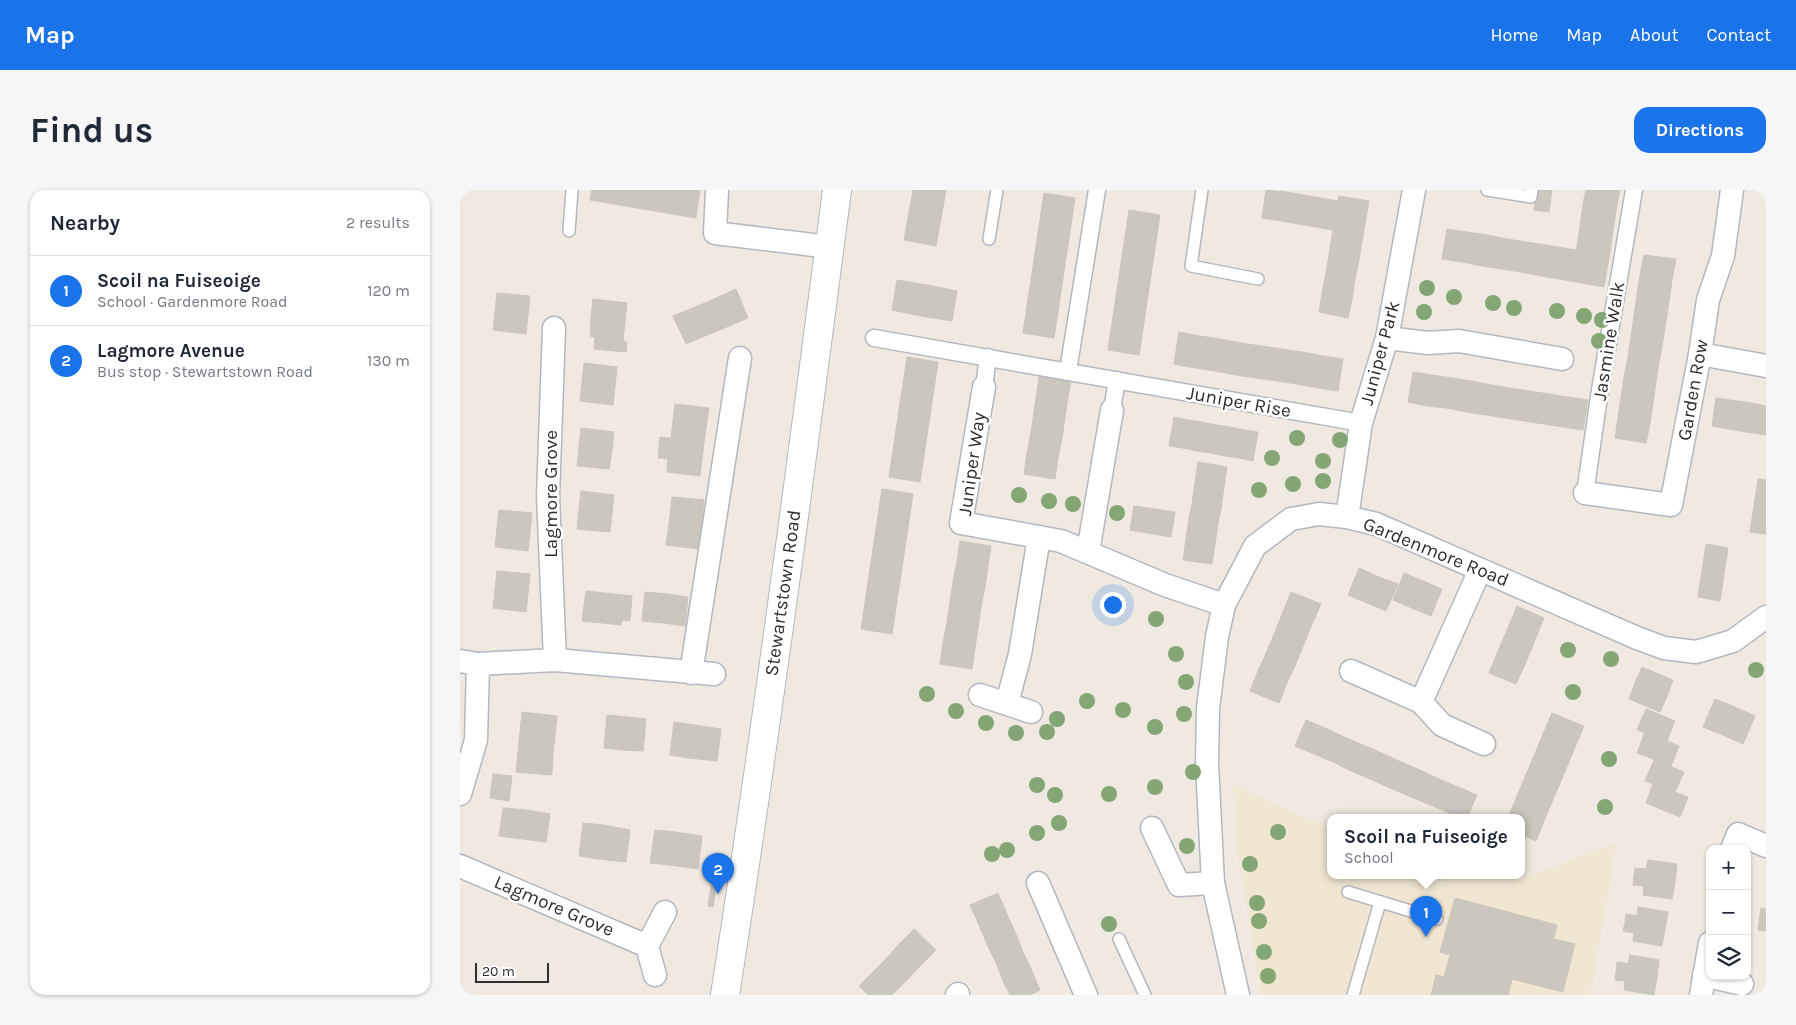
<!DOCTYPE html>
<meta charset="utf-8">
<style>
:root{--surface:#fff;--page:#f6f6f7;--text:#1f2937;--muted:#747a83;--line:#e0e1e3;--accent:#1a73e8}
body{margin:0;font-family:Karla,sans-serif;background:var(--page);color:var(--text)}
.controls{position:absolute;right:15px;bottom:15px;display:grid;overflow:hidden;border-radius:10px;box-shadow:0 1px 4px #0004}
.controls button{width:45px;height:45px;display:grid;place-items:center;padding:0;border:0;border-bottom:1px solid var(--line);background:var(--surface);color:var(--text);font:25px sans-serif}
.scale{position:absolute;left:15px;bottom:12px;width:74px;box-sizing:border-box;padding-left:5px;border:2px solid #2e2e2e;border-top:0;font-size:14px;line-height:18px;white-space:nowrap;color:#2e2e2e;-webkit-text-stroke:4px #fff;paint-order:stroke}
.you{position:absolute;left:652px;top:414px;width:18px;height:18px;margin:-12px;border:4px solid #fff;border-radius:50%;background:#1a73e8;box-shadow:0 0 0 8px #1a73e833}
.badge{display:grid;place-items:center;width:32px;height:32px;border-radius:50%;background:var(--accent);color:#fff;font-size:16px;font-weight:700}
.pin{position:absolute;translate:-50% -41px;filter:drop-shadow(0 1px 2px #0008)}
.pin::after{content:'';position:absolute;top:26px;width:18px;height:15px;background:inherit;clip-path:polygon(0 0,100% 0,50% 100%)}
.popup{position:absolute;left:867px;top:624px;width:198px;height:65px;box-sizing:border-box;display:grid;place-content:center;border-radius:10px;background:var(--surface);filter:drop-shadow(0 1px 4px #0005);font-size:16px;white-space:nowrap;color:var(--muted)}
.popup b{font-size:19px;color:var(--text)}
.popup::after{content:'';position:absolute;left:50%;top:100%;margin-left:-10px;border:10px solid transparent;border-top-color:var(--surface)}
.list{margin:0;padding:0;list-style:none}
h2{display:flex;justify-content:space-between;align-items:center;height:65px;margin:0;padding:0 20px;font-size:21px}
h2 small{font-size:16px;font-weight:400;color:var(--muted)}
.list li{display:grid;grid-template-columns:32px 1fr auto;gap:15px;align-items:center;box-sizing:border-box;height:70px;padding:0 20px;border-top:1px solid var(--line)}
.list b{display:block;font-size:19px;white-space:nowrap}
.list p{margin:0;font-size:16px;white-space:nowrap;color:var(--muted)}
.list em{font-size:16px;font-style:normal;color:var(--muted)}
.icon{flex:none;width:28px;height:28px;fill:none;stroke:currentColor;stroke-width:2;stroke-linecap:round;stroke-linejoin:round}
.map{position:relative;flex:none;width:1306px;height:805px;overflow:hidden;border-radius:15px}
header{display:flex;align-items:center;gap:30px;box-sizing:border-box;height:70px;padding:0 25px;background:var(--accent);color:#fff}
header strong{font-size:24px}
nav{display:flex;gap:28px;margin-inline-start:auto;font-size:18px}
.intro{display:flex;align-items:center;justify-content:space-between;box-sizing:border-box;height:120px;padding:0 30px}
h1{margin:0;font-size:35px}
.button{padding:12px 22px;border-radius:15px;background:var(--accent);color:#fff;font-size:18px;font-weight:700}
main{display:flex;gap:30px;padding:0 30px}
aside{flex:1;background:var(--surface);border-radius:15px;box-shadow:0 1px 4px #0004}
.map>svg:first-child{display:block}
.education{fill:#f0e6d1}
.building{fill:#cbc7bf;stroke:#cbc5ba}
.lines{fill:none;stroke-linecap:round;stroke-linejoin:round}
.service-casing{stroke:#b4b7c1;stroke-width:14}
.pedestrian-casing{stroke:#b4b7c1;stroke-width:19}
.minor-casing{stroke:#b4b7c1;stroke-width:25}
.secondary-casing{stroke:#b4b7c1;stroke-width:30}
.service{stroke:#fff;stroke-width:11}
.pedestrian{stroke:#fff;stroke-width:16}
.minor{stroke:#fff;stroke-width:22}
.secondary{stroke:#fff;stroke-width:28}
.tree{fill:#84a574}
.labels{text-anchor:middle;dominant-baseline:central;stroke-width:5;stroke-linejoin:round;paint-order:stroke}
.street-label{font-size:19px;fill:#2e2e2e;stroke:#fff}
</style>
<header>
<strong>Map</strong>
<nav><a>Home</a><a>Map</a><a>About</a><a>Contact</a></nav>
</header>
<div class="intro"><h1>Find us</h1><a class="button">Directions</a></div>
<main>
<aside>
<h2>Nearby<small>2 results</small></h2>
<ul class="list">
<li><span class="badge">1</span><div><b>Scoil na Fuiseoige</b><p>School · Gardenmore Road</p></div><em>120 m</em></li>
<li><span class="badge">2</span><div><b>Lagmore Avenue</b><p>Bus stop · Stewartstown Road</p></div><em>130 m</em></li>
</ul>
</aside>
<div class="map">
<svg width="1306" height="805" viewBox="0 0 1306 805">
<rect width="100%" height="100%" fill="#efe9e1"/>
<polygon class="education" points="773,595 871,639 871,686 1002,686 1015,689 1060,689 1157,653 1130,805 801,805 776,652"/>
<g class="building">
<polygon points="132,0 150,0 148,13 130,10"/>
<polygon points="150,0 168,0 165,16 148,13"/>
<polygon points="168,0 186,0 183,19 165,16"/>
<polygon points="186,0 204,0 201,22 183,19"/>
<polygon points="204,0 222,0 218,25 201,22"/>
<polygon points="222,0 240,0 236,28 218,25"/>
<polygon points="453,0 486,0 481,28 449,22"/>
<polygon points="806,0 827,2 822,31 802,28"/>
<polygon points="1077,0 1092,0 1089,22 1074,20"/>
<polygon points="1126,0 1160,0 1157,15 1124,9"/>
<polygon points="827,2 849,6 844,35 822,31"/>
<polygon points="584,3 615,8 612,28 581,23"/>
<polygon points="849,6 878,11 873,40 844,35"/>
<polygon points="879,6 909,11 903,46 873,40"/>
<polygon points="1124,9 1157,15 1154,34 1121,29"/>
<polygon points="669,20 700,25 697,45 666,40"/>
<polygon points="449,22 481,28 476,56 444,50"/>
<polygon points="581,23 612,28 609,48 578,43"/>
<polygon points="1121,29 1154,34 1150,62 1117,56"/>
<polygon points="987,39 1007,42 1002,72 982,69"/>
<polygon points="666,40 697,45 694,65 663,60"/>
<polygon points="873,40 903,46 899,70 869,65"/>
<polygon points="1007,42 1027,45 1022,76 1002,72"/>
<polygon points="578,43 609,48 606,68 575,63"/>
<polygon points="1027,45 1047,49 1042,79 1022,76"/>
<polygon points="1047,49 1066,52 1061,82 1042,79"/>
<polygon points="1066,52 1086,55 1081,86 1061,82"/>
<polygon points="1086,55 1116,60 1111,91 1081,86"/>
<polygon points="1117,56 1150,62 1144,97 1111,91"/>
<polygon points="663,60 694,65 691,85 660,80"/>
<polygon points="575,63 606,68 603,88 572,83"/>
<polygon points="869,65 899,70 895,89 866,84"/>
<polygon points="1184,65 1216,69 1212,90 1180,85"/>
<polygon points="660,80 691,85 688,105 657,100"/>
<polygon points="572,83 603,88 600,108 569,103"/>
<polygon points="866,84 895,89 892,109 862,103"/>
<polygon points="1180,85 1212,90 1209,111 1177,105"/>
<polygon points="437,90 467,95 461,126 432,120"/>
<polygon points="467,95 497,101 492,131 461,126"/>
<polygon points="276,99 288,128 257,141 245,113"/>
<polygon points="657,100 688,105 685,125 654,120"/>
<polygon points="37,103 70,106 68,125 35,122"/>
<polygon points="569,103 600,108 597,128 566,123"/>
<polygon points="862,103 892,109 888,128 859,122"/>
<polygon points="1177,105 1209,111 1206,131 1174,126"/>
<polygon points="133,109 167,113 165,131 131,128"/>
<polygon points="245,113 257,141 226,154 213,126"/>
<polygon points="654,120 685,125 682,145 651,140"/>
<polygon points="35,122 68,125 66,144 33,140"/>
<polygon points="566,123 597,128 594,148 563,143"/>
<polygon points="1174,126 1206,131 1203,151 1171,146"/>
<polygon points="131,128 165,131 163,151 167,152 166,162 134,159 135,147 130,146"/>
<polygon points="651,140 682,145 679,165 648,160"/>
<polygon points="719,142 740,146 735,178 714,174"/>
<polygon points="740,146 760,149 755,181 735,178"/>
<polygon points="1171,146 1203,151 1199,172 1168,167"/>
<polygon points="760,149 781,153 776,185 755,181"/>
<polygon points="781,153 801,156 796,188 776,185"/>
<polygon points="801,156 822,159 817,191 796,188"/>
<polygon points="822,159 842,162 837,194 817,191"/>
<polygon points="842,162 863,166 858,198 837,194"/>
<polygon points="863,166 883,169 878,201 858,198"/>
<polygon points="447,167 478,172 475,192 444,187"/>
<polygon points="1168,167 1199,172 1196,192 1164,187"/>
<polygon points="124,173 157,177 155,196 122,192"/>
<polygon points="580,181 612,186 608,207 577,202"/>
<polygon points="953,182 972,185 967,216 948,212"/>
<polygon points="972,185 992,188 987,218 967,216"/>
<polygon points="444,187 475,192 472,212 441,207"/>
<polygon points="1164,187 1196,192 1193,213 1161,207"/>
<polygon points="992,188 1011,191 1006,222 987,218"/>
<polygon points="1011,191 1031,195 1026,225 1006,222"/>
<polygon points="122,192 155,196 153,215 120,211"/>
<polygon points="1031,195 1050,198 1045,228 1026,225"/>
<polygon points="1050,198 1069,201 1064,231 1045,228"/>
<polygon points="1069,201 1089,204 1084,234 1064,231"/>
<polygon points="577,202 608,207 605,227 574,222"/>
<polygon points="1089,204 1108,207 1103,237 1084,234"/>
<polygon points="441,207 472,212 469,232 438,227"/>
<polygon points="1108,207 1128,210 1123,240 1103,237"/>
<polygon points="1161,207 1193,213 1190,233 1158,228"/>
<polygon points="1256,208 1291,213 1286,242 1252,236"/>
<polygon points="1291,213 1306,216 1306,245 1286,242"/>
<polygon points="215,214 249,218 244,252 211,248"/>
<polygon points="574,222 605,227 602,248 571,242"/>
<polygon points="438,227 469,232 466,252 435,247"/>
<polygon points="714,227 728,230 723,258 709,256"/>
<polygon points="1158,228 1190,233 1186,253 1155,248"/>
<polygon points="728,230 742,232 737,261 723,258"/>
<polygon points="742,232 756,235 751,263 737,261"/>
<polygon points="756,235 770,237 765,266 751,263"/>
<polygon points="770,237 784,240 779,268 765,266"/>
<polygon points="121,238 154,242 152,260 119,257"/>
<polygon points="784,240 798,242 793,271 779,268"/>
<polygon points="571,242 602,248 598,268 567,263"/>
<polygon points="200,247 244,252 240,286 207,282 208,269 198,268"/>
<polygon points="435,247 466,252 463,272 432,267"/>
<polygon points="119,257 152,260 149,279 117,276"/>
<polygon points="567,263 598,268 595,289 564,284"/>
<polygon points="432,267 463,272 460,292 429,287"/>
<polygon points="738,272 767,277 765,291 736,286"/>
<polygon points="736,286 765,291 763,304 734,300"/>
<polygon points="1298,289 1306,290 1306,317 1294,316"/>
<polygon points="422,299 453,304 450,324 419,319"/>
<polygon points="734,300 763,304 761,319 732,314"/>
<polygon points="121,301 154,305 152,323 119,320"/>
<polygon points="212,307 244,310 242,330 210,327"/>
<polygon points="732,314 761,319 758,333 729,328"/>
<polygon points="674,316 715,322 711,347 670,340"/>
<polygon points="1294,316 1306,317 1306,344 1290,342"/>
<polygon points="419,319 450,324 447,344 416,339"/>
<polygon points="39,320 72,323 70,342 37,338"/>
<polygon points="119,320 152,323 150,342 117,339"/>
<polygon points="210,327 242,330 238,359 206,355"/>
<polygon points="729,328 758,333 756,347 727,342"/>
<polygon points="37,338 70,342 68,361 35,357"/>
<polygon points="416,339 447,344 444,364 413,359"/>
<polygon points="727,342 756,347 754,360 725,356"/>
<polygon points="500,351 531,356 528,376 497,371"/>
<polygon points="1246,354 1268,358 1264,384 1242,381"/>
<polygon points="725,356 754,360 752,374 723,370"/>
<polygon points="413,359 444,364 441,384 410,379"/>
<polygon points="497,371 528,376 525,397 493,392"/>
<polygon points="899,378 919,387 907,413 888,405"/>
<polygon points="410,379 441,384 438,404 407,399"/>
<polygon points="37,381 70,384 68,403 35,400"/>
<polygon points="1242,381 1264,384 1260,411 1238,407"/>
<polygon points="944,383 963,391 952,418 933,410"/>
<polygon points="919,387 938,394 926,421 907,413"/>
<polygon points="963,391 982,399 971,426 952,418"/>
<polygon points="493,392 525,397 521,417 490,412"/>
<polygon points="407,399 438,404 435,424 404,419"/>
<polygon points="35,400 68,403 66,422 33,418"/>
<polygon points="126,401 145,403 142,433 122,431"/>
<polygon points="185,402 207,404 204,433 182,431"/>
<polygon points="831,402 861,414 852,434 823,422"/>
<polygon points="145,403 172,406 170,431 162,430 161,435 142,433"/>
<polygon points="207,404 228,407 225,436 204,433"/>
<polygon points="490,412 521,417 518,438 487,433"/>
<polygon points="1057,416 1084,428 1075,450 1048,438"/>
<polygon points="404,419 435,424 432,444 401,439"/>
<polygon points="823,422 852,434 844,454 815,442"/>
<polygon points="487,433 518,438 515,458 483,453"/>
<polygon points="1048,438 1075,450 1066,472 1038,461"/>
<polygon points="815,442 844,454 836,473 807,461"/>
<polygon points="483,453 515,458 512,479 480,474"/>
<polygon points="807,461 836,473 827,493 798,481"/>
<polygon points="1038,461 1066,472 1056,494 1029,483"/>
<polygon points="1182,477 1213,490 1207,506 1175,493"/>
<polygon points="798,481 827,493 819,513 790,501"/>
<polygon points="1175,493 1207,506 1200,522 1169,509"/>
<polygon points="1255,509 1275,517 1263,545 1243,537"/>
<polygon points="1275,517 1295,526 1283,554 1263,545"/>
<polygon points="1186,519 1215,531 1207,551 1177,540"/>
<polygon points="62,522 97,526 95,545 60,542"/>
<polygon points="1092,523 1124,536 1116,555 1084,542"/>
<polygon points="147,525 167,527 163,560 144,558"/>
<polygon points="167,527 186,529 183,561 163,560"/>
<polygon points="846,530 865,538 854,564 835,556"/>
<polygon points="214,532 234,535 229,568 210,565"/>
<polygon points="234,535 261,539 257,571 229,568"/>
<polygon points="865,538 884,547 873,572 854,564"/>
<polygon points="60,542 95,545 93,565 58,562"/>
<polygon points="1084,542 1116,555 1108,574 1076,561"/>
<polygon points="1185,542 1219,556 1211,576 1177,563"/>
<polygon points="884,547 903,555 891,581 873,572"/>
<polygon points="903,555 922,563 910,589 891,581"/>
<polygon points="1076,561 1108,574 1100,593 1068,580"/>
<polygon points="58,562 93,565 92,585 56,582"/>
<polygon points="922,563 941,572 930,598 910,589"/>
<polygon points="1194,570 1224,582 1215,602 1185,591"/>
<polygon points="941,572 960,580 949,606 930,598"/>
<polygon points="960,580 979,589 968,614 949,606"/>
<polygon points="1068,580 1100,593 1092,612 1060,599"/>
<polygon points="33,584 52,586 49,611 30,608"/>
<polygon points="979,589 998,597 987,622 968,614"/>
<polygon points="1193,594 1228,607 1220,627 1186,613"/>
<polygon points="998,597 1017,605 1007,628 1000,628 987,622"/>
<polygon points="1060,599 1092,612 1084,631 1052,618"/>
<polygon points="43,618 66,620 63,649 39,646"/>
<polygon points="1052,618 1084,631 1076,651 1061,644 1061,628 1048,628"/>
<polygon points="66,620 90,624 86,652 63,649"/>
<polygon points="123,633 143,635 138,669 119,666"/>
<polygon points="143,635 170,640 166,672 138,669"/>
<polygon points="195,640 215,642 210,675 190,673"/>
<polygon points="215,642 242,646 238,679 210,675"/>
<polygon points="1188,670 1217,674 1215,692 1174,686 1175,678 1186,679"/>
<polygon points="1174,686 1215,692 1212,709 1183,705 1184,696 1173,695"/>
<polygon points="252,689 257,689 253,717 248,716"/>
<polygon points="538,703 546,722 519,735 510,715"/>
<polygon points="995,708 1097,735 1094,749 1115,754 1103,802 1052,789 1048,805 971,805 976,785 984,787 990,765 980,762"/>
<polygon points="1178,717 1208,722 1205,739 1165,733 1166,724 1177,726"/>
<polygon points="1301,718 1306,719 1306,741 1298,740"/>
<polygon points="546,722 555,742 527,754 519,735"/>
<polygon points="1165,733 1205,739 1202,756 1173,751 1174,743 1163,741"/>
<polygon points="454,739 476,760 462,774 440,753"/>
<polygon points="555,742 563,762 536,773 527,754"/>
<polygon points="440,753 462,774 448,789 427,768"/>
<polygon points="563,762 572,781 544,793 536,773"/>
<polygon points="1170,765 1199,770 1197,787 1156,781 1157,772 1168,774"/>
<polygon points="427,768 448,789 434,803 413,782"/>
<polygon points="572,781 580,800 570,805 550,805 544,793"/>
<polygon points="1156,781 1197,787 1194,805 1164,800 1165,791 1155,790"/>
<polygon points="413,782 434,803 432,805 408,805 399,796"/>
</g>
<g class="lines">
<g class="service-casing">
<g id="service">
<polyline points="742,0 731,76 798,89"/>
<polyline points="1027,0 1071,7 1072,0"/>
<polyline points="109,41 112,0"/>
<polyline points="529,49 537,0"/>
<polyline points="888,702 977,729"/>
<polyline points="659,749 685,805"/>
<polyline points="893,805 920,712"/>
</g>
</g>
<g class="pedestrian-casing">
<g id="pedestrian">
<polyline points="414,148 901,233"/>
<polyline points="608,181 637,0"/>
<polyline points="524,197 528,167"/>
<polyline points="652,220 657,190"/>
<polyline points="1125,303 1140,200 1174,0"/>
</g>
</g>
<g class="minor-casing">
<g id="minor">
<polyline points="257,0 255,43 370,57"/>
<polyline points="94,138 88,306 95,470"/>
<polyline points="927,148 968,153 999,151 1102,169"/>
<polyline points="1240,164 1306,176"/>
<polyline points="524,197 501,333 601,351 705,395 764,415"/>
<polyline points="1125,303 1211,315 1240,164 1248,110 1263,66 1272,0"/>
<polyline points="887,327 901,233 927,148 954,0"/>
<polyline points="628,362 652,220"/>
<polyline points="0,471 18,474 95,470 254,484"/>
<polyline points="891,481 961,512 982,535 1024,554"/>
<polyline points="231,483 280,168"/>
<polyline points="520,505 571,522"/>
<polyline points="961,512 1020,380"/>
<polyline points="547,513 560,464 579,347"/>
<polyline points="0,604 16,550 18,474"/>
<polyline points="692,638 719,695 753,693"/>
<polyline points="1272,659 1278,644 1306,656"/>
<polyline points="0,676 187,756"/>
<polyline points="578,693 626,805"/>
<polyline points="195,785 187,756 205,722"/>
<polyline points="1244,785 1282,794"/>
<polyline points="497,805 498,804"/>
<polyline points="778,805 753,693 747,574 748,518 757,447 764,415 795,356 831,329 859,324 887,327 916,334 1177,448 1204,458 1236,462 1273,451 1306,427"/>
<polyline points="1241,805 1250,753"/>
</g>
</g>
<g class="secondary-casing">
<path id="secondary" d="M265 805C307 537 342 269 377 0"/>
</g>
<use href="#service" class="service"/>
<use href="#pedestrian" class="pedestrian"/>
<use href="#minor" class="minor"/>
<use href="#secondary" class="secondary"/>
</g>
<g class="tree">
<circle cx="967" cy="98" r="8"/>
<circle cx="994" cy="107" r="8"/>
<circle cx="1033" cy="113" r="8"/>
<circle cx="1054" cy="118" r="8"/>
<circle cx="1097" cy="121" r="8"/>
<circle cx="964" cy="122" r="8"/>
<circle cx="1124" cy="126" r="8"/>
<circle cx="1142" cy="130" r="8"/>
<circle cx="1139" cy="151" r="8"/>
<circle cx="837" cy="248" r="8"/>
<circle cx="880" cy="250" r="8"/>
<circle cx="812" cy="268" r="8"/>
<circle cx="863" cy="271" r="8"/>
<circle cx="863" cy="291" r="8"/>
<circle cx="833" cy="294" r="8"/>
<circle cx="799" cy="300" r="8"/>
<circle cx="559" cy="305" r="8"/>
<circle cx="589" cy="311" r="8"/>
<circle cx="613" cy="314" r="8"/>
<circle cx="657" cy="323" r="8"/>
<circle cx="696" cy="429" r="8"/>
<circle cx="1108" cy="460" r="8"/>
<circle cx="716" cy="464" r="8"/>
<circle cx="1151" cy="469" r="8"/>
<circle cx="1296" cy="480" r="8"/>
<circle cx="726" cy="492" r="8"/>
<circle cx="1113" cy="502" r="8"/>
<circle cx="467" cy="504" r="8"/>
<circle cx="627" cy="511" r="8"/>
<circle cx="663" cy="520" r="8"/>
<circle cx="496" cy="521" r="8"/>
<circle cx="724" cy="524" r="8"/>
<circle cx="597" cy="529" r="8"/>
<circle cx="526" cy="533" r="8"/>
<circle cx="695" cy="537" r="8"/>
<circle cx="587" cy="542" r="8"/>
<circle cx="556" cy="543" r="8"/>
<circle cx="1149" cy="569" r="8"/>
<circle cx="733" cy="582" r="8"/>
<circle cx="577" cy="595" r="8"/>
<circle cx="695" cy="597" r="8"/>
<circle cx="649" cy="604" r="8"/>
<circle cx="595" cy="605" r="8"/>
<circle cx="1145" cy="617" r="8"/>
<circle cx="599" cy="633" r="8"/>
<circle cx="818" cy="642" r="8"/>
<circle cx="577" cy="643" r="8"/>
<circle cx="727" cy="656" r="8"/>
<circle cx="547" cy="660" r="8"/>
<circle cx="532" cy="664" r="8"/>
<circle cx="790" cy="674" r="8"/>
<circle cx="797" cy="713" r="8"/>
<circle cx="799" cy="731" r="8"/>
<circle cx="649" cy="734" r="8"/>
<circle cx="804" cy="762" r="8"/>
<circle cx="808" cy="786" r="8"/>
</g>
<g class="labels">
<g class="street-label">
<text transform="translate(1149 151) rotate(-81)">Jasmine Walk</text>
<text transform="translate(920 163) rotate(-75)">Juniper Park</text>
<text transform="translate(1233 200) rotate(-80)">Garden Row</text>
<text transform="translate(779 212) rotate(10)">Juniper Rise</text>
<text transform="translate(512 274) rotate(-82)">Juniper Way</text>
<text transform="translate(91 304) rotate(-90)">Lagmore Grove</text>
<text transform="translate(976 362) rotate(22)">Gardenmore Road</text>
<text transform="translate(323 403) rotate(-82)">Stewartstown Road</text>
<text transform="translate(94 716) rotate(23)">Lagmore Grove</text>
</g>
</g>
</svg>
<div class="controls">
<button>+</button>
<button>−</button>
<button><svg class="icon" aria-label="layers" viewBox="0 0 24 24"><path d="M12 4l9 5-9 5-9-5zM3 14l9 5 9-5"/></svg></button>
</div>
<div class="scale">20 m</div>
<div class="you"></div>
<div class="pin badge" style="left:966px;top:747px">1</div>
<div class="popup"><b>Scoil na Fuiseoige</b>School</div>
<div class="pin badge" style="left:258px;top:704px">2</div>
</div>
</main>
